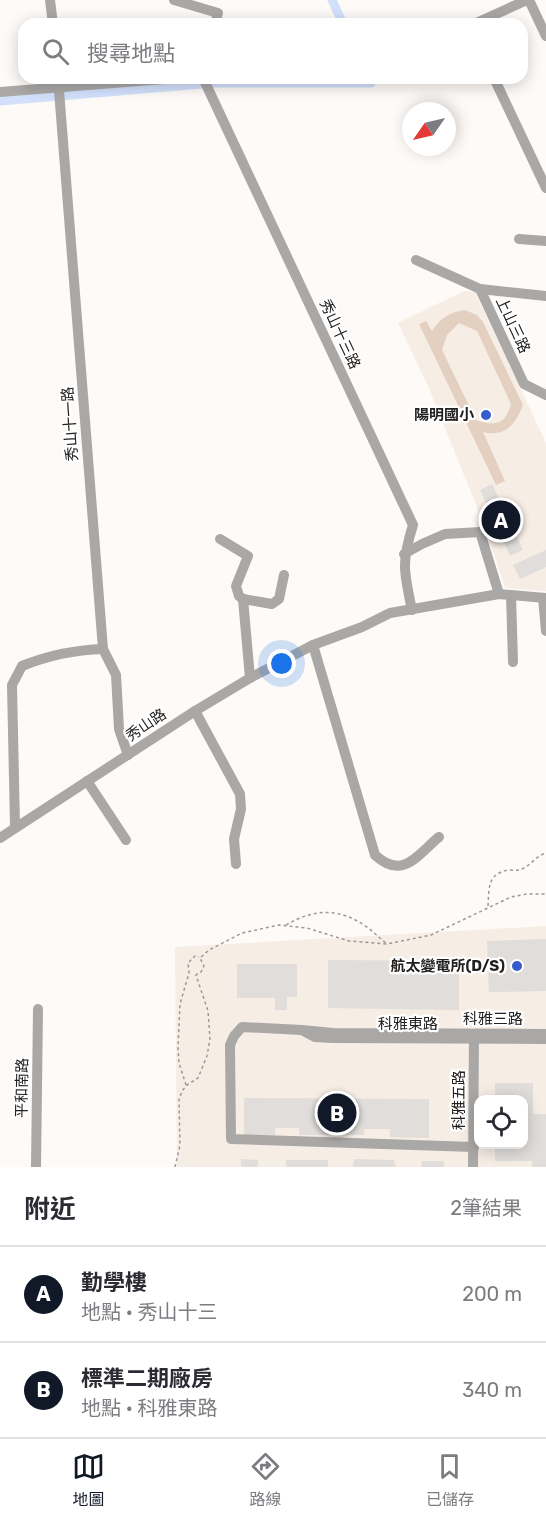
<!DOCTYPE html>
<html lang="zh-TW">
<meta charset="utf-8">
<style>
:root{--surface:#fff;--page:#f7f7f7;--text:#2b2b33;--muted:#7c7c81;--line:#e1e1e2;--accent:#111827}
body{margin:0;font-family:Rubik,"Noto Sans TC",sans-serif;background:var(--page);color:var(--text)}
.controls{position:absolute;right:18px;bottom:18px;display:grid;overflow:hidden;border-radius:12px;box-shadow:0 3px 15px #0003}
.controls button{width:54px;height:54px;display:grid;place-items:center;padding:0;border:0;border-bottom:2px solid var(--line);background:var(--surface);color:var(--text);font:30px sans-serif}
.compass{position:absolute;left:402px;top:102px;width:54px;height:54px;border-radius:50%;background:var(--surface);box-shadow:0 3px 15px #0003;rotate:236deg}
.you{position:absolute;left:282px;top:664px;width:21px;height:21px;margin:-15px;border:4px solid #fff;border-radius:50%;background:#1a73e8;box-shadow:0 0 0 9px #1a73e833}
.badge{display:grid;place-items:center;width:39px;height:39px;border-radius:50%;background:var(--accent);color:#fff;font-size:20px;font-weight:700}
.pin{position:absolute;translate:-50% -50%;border:3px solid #fff;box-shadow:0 2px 6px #0006}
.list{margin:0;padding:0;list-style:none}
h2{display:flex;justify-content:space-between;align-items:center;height:78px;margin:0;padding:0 24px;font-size:26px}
h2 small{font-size:20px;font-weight:400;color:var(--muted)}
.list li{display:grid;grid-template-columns:39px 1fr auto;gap:18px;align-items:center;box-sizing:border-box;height:96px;padding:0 24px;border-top:2px solid var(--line)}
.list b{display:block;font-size:22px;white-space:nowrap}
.list p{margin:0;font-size:20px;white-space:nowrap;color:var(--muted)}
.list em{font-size:20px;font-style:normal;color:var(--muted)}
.icon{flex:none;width:33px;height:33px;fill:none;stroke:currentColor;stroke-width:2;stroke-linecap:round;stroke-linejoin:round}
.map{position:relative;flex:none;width:546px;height:1167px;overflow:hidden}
.search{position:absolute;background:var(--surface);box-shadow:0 3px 15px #0003;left:18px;right:18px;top:18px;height:66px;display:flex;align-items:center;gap:15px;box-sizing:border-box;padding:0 21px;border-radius:18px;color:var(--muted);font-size:22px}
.sheet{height:270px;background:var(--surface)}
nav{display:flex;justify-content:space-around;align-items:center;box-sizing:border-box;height:84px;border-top:2px solid var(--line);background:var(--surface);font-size:16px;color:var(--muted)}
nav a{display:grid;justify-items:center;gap:3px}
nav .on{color:var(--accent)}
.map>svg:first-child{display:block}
.built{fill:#f6ede5;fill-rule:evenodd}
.green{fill:#e4d0c1;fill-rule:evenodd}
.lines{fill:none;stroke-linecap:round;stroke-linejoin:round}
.canal{stroke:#d3e0fc;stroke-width:9}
.building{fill:#e0dddb}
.path{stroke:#9b9997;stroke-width:1.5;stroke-dasharray:3 3;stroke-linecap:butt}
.minor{stroke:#aaa8a7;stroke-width:10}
.poi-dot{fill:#365bcc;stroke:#fff;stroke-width:2}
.labels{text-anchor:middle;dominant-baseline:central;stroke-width:4.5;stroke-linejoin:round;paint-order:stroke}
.street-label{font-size:15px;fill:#222120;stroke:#fff}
.poi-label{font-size:15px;font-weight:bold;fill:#222120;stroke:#fff;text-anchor:end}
</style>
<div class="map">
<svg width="546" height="1167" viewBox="0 0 546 1167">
<rect width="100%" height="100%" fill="#fdfaf7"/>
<g class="built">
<polygon points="464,291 475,292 546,443 546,591 505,588 485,527 428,386 398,323"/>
<path d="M546 926V1167H177L175 947ZM478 1100H524V1144H478Z"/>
</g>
<path class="green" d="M465 310 477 315 483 322 523 405C515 426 504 437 483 432L505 481 496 485 419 324 426 321 432 331C440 318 450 312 465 310ZM459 323 477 331 511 404C505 426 495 426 476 420L442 350 447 335Z"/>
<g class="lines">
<g class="canal">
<polyline points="332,0 343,24"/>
<polyline points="0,101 214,83 371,83 368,78"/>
</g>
</g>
<g class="building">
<polygon points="492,484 523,550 510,556 480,490"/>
<polygon points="546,550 546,567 520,579 513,565"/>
<polygon points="546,939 546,991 489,992 487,941"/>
<polygon points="328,960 459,961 459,1010 328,1008"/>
<polygon points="237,964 297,964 297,997 287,997 287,1010 275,1010 275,998 237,998"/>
<polygon points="495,1083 533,1083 533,1114 546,1114 546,1167 532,1167 532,1161 495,1161 495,1144 524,1144 524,1100 495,1100"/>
<polygon points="244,1098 429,1099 429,1138 390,1137 390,1129 364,1129 364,1135 299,1135 299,1128 275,1128 275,1135 244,1135"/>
<polygon points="241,1159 258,1160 258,1167 241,1167"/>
<polygon points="354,1159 394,1160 396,1167 353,1167"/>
<rect x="286" y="1160" width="42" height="7"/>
<polygon points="422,1161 444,1161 444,1167 421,1167"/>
</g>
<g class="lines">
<g class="path">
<path d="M488 906C489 889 487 874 508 870 513 870 518 871 522 869 531 865 536 856 546 853"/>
<path d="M286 925C315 908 340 908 367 927 374 932 379 938 386 943"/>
<polyline points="186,1085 179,1063 178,1048 180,1004 189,973 188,963 195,956 199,957"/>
<polyline points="175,1167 180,1145 179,1100 182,1091 187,1085 198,1078 207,1056 210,1039 208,1011 196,975 201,972 204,966 200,958 209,950 242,933 279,925 307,928 349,941 387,944 431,935 511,897 527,894 546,894"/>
</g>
<g class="minor">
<polyline points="50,0 53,24"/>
<polyline points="174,0 218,13 215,24"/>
<polyline points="529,0 546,36"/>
<polyline points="474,24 527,0"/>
<polyline points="58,78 103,649 116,675 119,729 128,755"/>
<path d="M203 78 413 525C401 563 404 572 412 610"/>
<polyline points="494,78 546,188"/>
<polyline points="0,92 177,78"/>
<polyline points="519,239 546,241"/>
<polyline points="416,260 480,289 546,296"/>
<polyline points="480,289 524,384 546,395"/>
<polyline points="220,539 248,556 236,586 239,596 243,599 250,678"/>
<polyline points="404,554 422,544 445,534 480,532 499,594"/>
<polyline points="511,595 513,662"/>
<polyline points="543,598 546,631"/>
<polyline points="243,599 272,604 279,599 284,575"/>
<path d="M313 645 375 855C403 881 418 854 439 837"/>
<polyline points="195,711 240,794 241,809 234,839 236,864"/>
<polyline points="87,781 126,840"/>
<path d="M15 826 12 685 22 666C49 655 73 650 103 649"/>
<polyline points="0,838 195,711 250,678 313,645 362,627 390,613 499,594 546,598"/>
<polyline points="302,1030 242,1027 234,1036 230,1045 231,1139 474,1147"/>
<polyline points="546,1034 333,1033 302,1030 315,1037 332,1038 546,1039"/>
<polyline points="36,1167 38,1009"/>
<polyline points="473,1167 474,1034"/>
</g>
</g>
<g class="poi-dot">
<circle cx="486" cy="415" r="6"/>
<circle cx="517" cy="966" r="6"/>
</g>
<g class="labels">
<g class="street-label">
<text transform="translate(513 325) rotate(65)">上山三路</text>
<text transform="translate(340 334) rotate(65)">秀山十三路</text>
<text transform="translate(70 424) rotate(-94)">秀山十一路</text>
<text transform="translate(146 725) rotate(-34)">秀山路</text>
<text x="493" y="1019">科雅三路</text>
<text x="408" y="1024">科雅東路</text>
<text transform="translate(22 1088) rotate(-89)">平和南路</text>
<text transform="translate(459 1100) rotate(-90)">科雅五路</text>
</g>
<g class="poi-label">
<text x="474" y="415">陽明國小</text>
<text x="505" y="966">航太變電所(D/S)</text>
</g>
</g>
</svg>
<div class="controls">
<button><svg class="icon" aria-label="locate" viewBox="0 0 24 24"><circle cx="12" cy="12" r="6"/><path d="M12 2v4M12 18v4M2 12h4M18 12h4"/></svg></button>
</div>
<svg class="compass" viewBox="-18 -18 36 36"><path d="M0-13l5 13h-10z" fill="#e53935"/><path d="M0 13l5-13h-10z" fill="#7c7c81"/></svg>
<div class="you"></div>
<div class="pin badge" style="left:501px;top:520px">A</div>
<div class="pin badge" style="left:337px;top:1113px">B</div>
<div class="search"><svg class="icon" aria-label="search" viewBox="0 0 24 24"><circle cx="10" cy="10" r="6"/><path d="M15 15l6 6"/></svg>搜尋地點</div>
</div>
<section class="sheet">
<h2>附近<small>2筆結果</small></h2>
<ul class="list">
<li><span class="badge">A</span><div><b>勤學樓</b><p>地點 · 秀山十三</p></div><em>200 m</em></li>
<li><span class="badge">B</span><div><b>標準二期廠房</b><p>地點 · 科雅東路</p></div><em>340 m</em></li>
</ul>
</section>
<nav>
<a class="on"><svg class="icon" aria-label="map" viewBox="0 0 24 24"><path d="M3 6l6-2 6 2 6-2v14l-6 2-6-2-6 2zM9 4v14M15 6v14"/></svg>地圖</a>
<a><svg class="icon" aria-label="directions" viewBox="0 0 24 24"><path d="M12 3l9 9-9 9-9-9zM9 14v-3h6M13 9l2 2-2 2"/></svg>路線</a>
<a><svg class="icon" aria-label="saved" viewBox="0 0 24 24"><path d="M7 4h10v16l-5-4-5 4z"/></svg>已儲存</a>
</nav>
